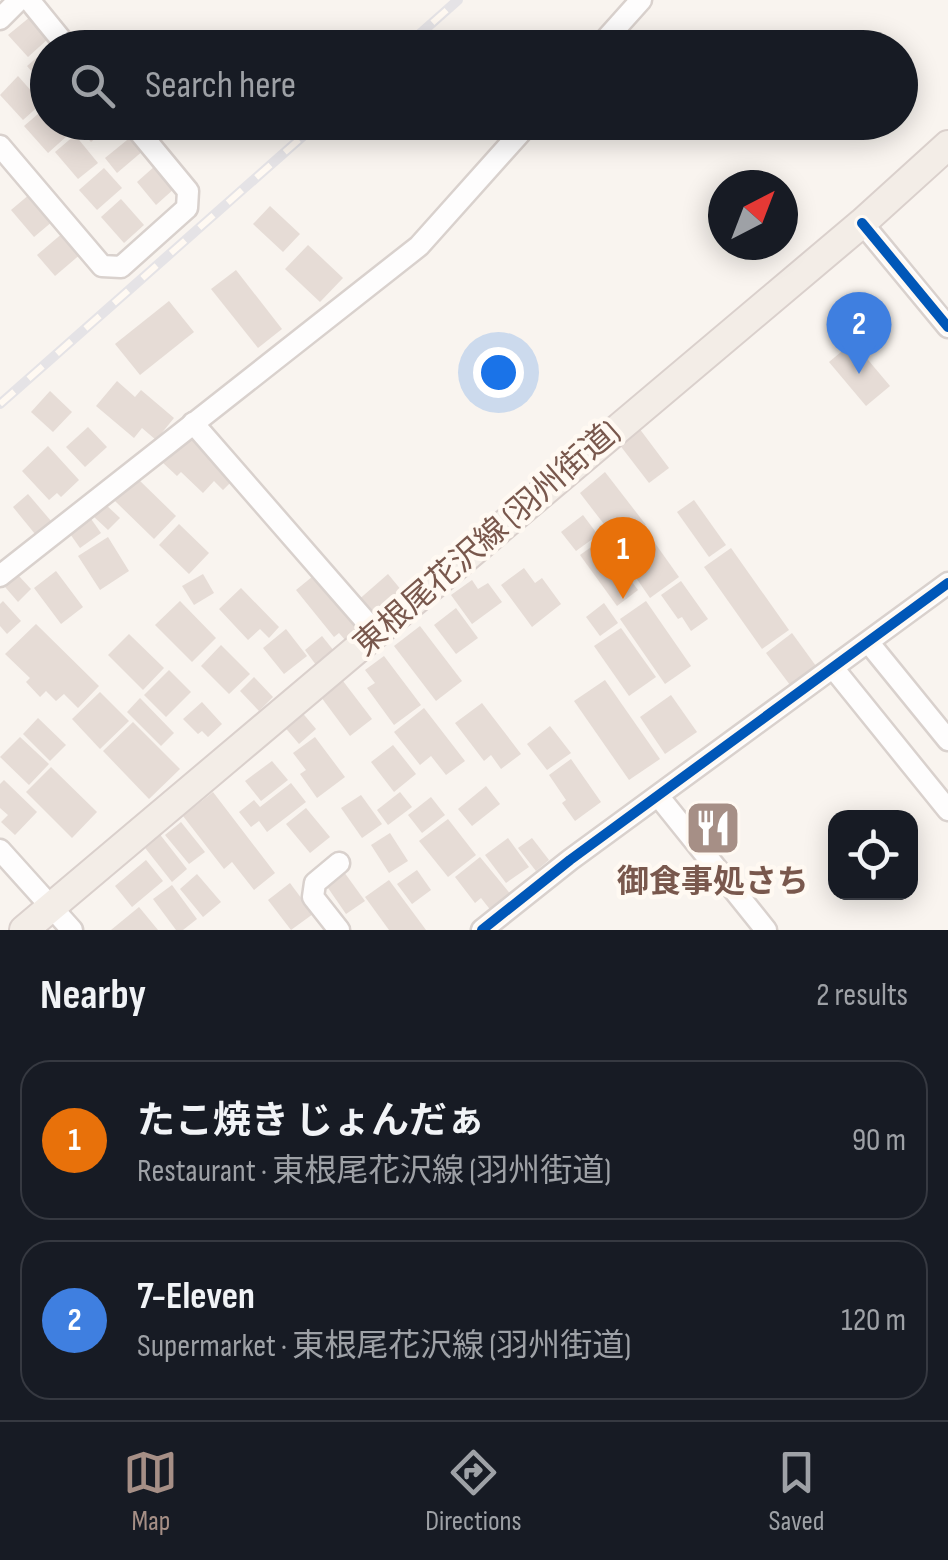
<!DOCTYPE html>
<meta charset="utf-8">
<style>
:root{--surface:#171b24;--page:#242831;--text:#f1f3f6;--muted:#9ea1a6;--line:#363941;--accent:#a68f86}
body{margin:0;font-family:"Sofia Sans Condensed","Noto Sans JP",sans-serif;background:var(--page);color:var(--text)}
.controls{position:absolute;right:30px;bottom:30px;display:grid;overflow:hidden;border-radius:20px;box-shadow:0 5px 25px #0003}
.controls button{width:90px;height:90px;display:grid;place-items:center;padding:0;border:0;border-bottom:2px solid var(--line);background:var(--surface);color:var(--text);font:50px sans-serif}
.compass{position:absolute;left:708px;top:170px;width:90px;height:90px;border-radius:50%;background:var(--surface);box-shadow:0 5px 25px #0003;rotate:42deg}
.you{position:absolute;left:498px;top:372px;width:35px;height:35px;margin:-25px;border:8px solid #fff;border-radius:50%;background:#1a73e8;box-shadow:0 0 0 15px #1a73e833}
.badge{display:grid;place-items:center;width:65px;height:65px;border-radius:50%;background:var(--accent);color:#fff;font-size:32px;font-weight:700}
.pin{position:absolute;translate:-50% -82px;filter:drop-shadow(0 2px 5px #0008)}
.pin::after{content:'';position:absolute;top:52px;width:35px;height:30px;background:inherit;clip-path:polygon(0 0,100% 0,50% 100%)}
.list{margin:0;padding:0;list-style:none}
h2{display:flex;justify-content:space-between;align-items:center;height:130px;margin:0;padding:0 40px;font-size:42px}
h2 small{font-size:32px;font-weight:400;color:var(--muted)}
.list li{display:grid;grid-template-columns:65px 1fr auto;gap:30px;align-items:center;box-sizing:border-box;height:160px;margin:0 20px 20px;padding:0 20px;border:2px solid var(--line);border-radius:30px}
.list b{display:block;font-size:38px;white-space:nowrap}
.list p{margin:0;font-size:32px;white-space:nowrap;color:var(--muted)}
.list em{font-size:32px;font-style:normal;color:var(--muted)}
.icon{flex:none;width:55px;height:55px;fill:none;stroke:currentColor;stroke-width:2;stroke-linecap:round;stroke-linejoin:round}
.map{position:relative;flex:none;width:948px;height:930px;overflow:hidden}
.search{position:absolute;background:var(--surface);box-shadow:0 5px 25px #0003;left:30px;right:30px;top:30px;height:110px;display:flex;align-items:center;gap:25px;box-sizing:border-box;padding:0 35px;border-radius:55px;color:var(--muted);font-size:38px}
.sheet{height:490px;background:var(--surface)}
nav{display:flex;justify-content:space-around;align-items:center;box-sizing:border-box;height:140px;border-top:2px solid var(--line);background:var(--surface);font-size:28px;color:var(--muted)}
nav a{display:grid;justify-items:center;gap:5px}
nav .on{color:var(--accent)}
.map>svg:first-child{display:block}
.building{fill:#e6dcd6}
.lines{fill:none;stroke-linecap:round;stroke-linejoin:round}
.minor-casing{stroke:#d9d1cd;stroke-width:25}
.major-casing{stroke:#dad0cc;stroke-width:32}
.minor{stroke:#fefdfd;stroke-width:20}
.major{stroke:#f3ede7;stroke-width:28}
.rail-casing{stroke:#e5e3e6;stroke-width:10}
.rail{stroke:#fff9f2;stroke-width:6;stroke-dasharray:19;stroke-linecap:butt}
.cycleway-casing{stroke:#fff9f2;stroke-width:16}
.cycleway{stroke:#0057b8;stroke-width:10}
.labels{text-anchor:middle;dominant-baseline:central;stroke-width:9;stroke-linejoin:round;paint-order:stroke}
.street-label{font-size:32px;fill:#79584d;stroke:#fff9f2}
.poi-label{font-size:32px;font-weight:bold;fill:#79584d;stroke:#fff9f2}
</style>
<div class="map">
<svg width="948" height="930" viewBox="0 0 948 930">
<rect width="100%" height="100%" fill="#f9f4ef"/>
<g class="building">
<polygon points="30,17 49,38 28,57 8,35"/>
<polygon points="48,48 48,77 41,83 27,66"/>
<polygon points="18,76 42,103 23,120 0,95"/>
<polygon points="45,108 48,122 57,122 68,135 48,153 24,126"/>
<polygon points="83,122 114,122 91,142 78,127"/>
<polygon points="75,135 98,163 78,179 55,152"/>
<polygon points="132,136 144,150 117,173 105,158"/>
<polygon points="155,166 175,188 156,205 137,182"/>
<polygon points="104,168 122,188 97,210 79,190"/>
<polygon points="30,194 53,221 34,237 11,210"/>
<polygon points="121,199 144,225 124,243 101,217"/>
<polygon points="270,206 300,234 283,252 253,224"/>
<polygon points="64,232 82,253 55,276 37,255"/>
<polygon points="308,245 343,278 320,302 285,269"/>
<polygon points="236,270 282,329 258,348 211,289"/>
<polygon points="169,301 194,332 140,375 115,344"/>
<polygon points="853,342 890,386 866,406 829,362"/>
<polygon points="117,381 135,397 141,390 174,418 156,440 142,428 134,438 96,406"/>
<polygon points="50,391 72,412 53,432 31,412"/>
<polygon points="88,427 107,447 85,467 66,447"/>
<polygon points="639,428 669,468 649,483 619,444"/>
<polygon points="190,432 236,477 223,490 214,481 203,493 181,472 177,476 161,461"/>
<polygon points="48,446 79,480 61,497 57,493 49,500 22,471"/>
<polygon points="605,472 646,525 620,545 580,493"/>
<polygon points="137,478 176,516 154,539 115,501"/>
<polygon points="28,494 51,521 35,534 13,507"/>
<polygon points="694,500 726,545 709,557 677,512"/>
<polygon points="104,503 120,518 108,530 92,515"/>
<polygon points="583,515 598,535 576,551 561,532"/>
<polygon points="89,516 101,533 80,548 68,531"/>
<polygon points="179,524 209,553 189,574 159,545"/>
<polygon points="108,537 129,571 100,590 78,556"/>
<polygon points="652,539 679,577 650,598 623,559"/>
<polygon points="601,540 638,590 617,606 580,555"/>
<polygon points="731,548 789,630 762,649 704,567"/>
<polygon points="524,568 535,583 542,578 561,604 532,627 501,585"/>
<polygon points="56,571 83,607 61,624 34,588"/>
<polygon points="318,572 363,627 346,641 339,633 334,637 296,590"/>
<polygon points="203,574 214,593 194,605 182,586"/>
<polygon points="388,574 402,591 371,619 356,602"/>
<polygon points="18,575 31,589 18,602 5,587"/>
<polygon points="472,580 478,589 488,583 502,602 472,624 451,595"/>
<polygon points="681,581 708,619 691,631 682,617 678,619 661,595"/>
<polygon points="241,588 279,627 269,638 260,629 248,640 219,609"/>
<polygon points="3,601 21,621 7,634 0,626 0,604"/>
<polygon points="180,601 216,638 192,662 155,625"/>
<polygon points="646,601 691,666 665,684 620,619"/>
<polygon points="604,603 618,623 600,636 586,617"/>
<polygon points="456,608 478,638 456,654 434,625"/>
<polygon points="36,624 99,686 78,708 64,694 56,701 46,691 40,697 26,682 30,678 5,654"/>
<polygon points="420,626 462,681 436,701 394,646"/>
<polygon points="621,628 656,677 629,696 594,646"/>
<polygon points="286,629 307,656 284,674 263,648"/>
<polygon points="792,633 816,666 790,685 766,653"/>
<polygon points="129,634 164,668 143,690 108,655"/>
<polygon points="322,636 334,651 316,665 305,650"/>
<polygon points="221,645 250,674 229,694 201,666"/>
<polygon points="384,656 421,705 394,725 367,688 375,683 365,670"/>
<polygon points="169,670 191,692 166,717 144,695"/>
<polygon points="254,677 273,697 259,711 240,691"/>
<polygon points="605,680 660,759 629,780 574,701"/>
<polygon points="343,681 372,719 350,736 321,697"/>
<polygon points="100,692 129,721 100,749 72,719"/>
<polygon points="671,695 697,732 665,754 640,717"/>
<polygon points="140,698 174,733 161,746 127,712"/>
<polygon points="202,702 222,724 208,737 202,731 198,734 183,719"/>
<polygon points="482,703 521,754 501,769 491,755 484,761 455,723"/>
<polygon points="424,708 465,761 446,775 431,756 420,765 394,732"/>
<polygon points="300,710 316,729 299,744 283,725"/>
<polygon points="38,718 66,745 50,761 23,734"/>
<polygon points="133,722 180,769 149,799 103,751"/>
<polygon points="550,726 571,753 547,770 527,744"/>
<polygon points="20,737 49,764 29,785 0,757"/>
<polygon points="315,737 345,777 317,798 300,774 306,770 293,753"/>
<polygon points="393,745 416,774 394,792 371,762"/>
<polygon points="571,759 601,802 575,821 562,803 566,800 549,775"/>
<polygon points="272,761 288,780 261,801 245,781"/>
<polygon points="51,767 97,812 72,838 26,792"/>
<polygon points="4,780 37,812 15,835 1,822 8,815 0,808 0,784"/>
<polygon points="291,783 306,802 267,832 259,821 251,827 239,812 254,800 260,807"/>
<polygon points="486,786 500,804 472,826 458,809"/>
<polygon points="213,792 275,873 254,890 232,862 224,869 183,816"/>
<polygon points="400,792 412,807 388,825 377,810"/>
<polygon points="361,795 382,824 362,838 341,808"/>
<polygon points="431,797 445,815 422,833 408,815"/>
<polygon points="306,808 330,837 310,853 286,824"/>
<polygon points="448,819 476,855 448,877 419,841"/>
<polygon points="181,822 205,852 189,864 165,835"/>
<polygon points="158,832 187,869 172,882 142,844"/>
<polygon points="390,833 408,861 389,873 371,845"/>
<polygon points="508,838 529,867 506,883 485,855"/>
<polygon points="532,838 549,860 536,871 518,848"/>
<polygon points="480,857 512,896 492,912 481,898 475,903 455,877"/>
<polygon points="146,860 163,881 132,907 115,886"/>
<polygon points="417,870 431,890 412,904 397,884"/>
<polygon points="344,872 365,901 346,914 326,885"/>
<polygon points="197,874 221,902 203,917 180,889"/>
<polygon points="389,880 426,930 389,930 365,897"/>
<polygon points="290,883 313,914 291,930 268,900"/>
<polygon points="172,885 197,919 183,930 176,930 153,899"/>
<polygon points="139,907 158,930 111,930"/>
</g>
<g class="lines">
<g class="minor-casing">
<g id="minor">
<polyline points="29,0 68,48"/>
<polyline points="0,19 19,0"/>
<polyline points="598,48 641,0"/>
<polyline points="0,146 102,266 121,267 187,208 188,191 131,122"/>
<polyline points="862,223 948,327"/>
<polyline points="193,423 376,633"/>
<polyline points="0,576 419,246 530,122"/>
<polyline points="869,643 948,740"/>
<polyline points="834,669 948,810"/>
<polyline points="659,797 766,930"/>
<polyline points="0,850 72,930"/>
<polyline points="339,930 313,897 315,883 339,863"/>
<polyline points="482,930 570,860 948,583"/>
</g>
</g>
<g class="major-casing">
<polyline id="major" points="24,930 862,223 948,145"/>
</g>
<use href="#minor" class="minor"/>
<use href="#major" class="major"/>
<g class="rail-casing">
<g id="rail">
<polyline points="404,48 458,0"/>
<polyline points="0,404 319,122"/>
</g>
</g>
<use href="#rail" class="rail"/>
<g class="cycleway-casing">
<g id="cycleway">
<polyline points="862,223 948,327"/>
<polyline points="482,930 570,860 948,583"/>
</g>
</g>
<use href="#cycleway" class="cycleway"/>
</g>
<defs>
<g id="restaurant-square" transform="scale(2.875)"><rect x="-9" y="-9" width="18" height="18" rx="4" fill="#a68f86" stroke="#fff9f2"/><path d="M-5-6h1v4h1v-4h1v4h1v-4h1v5L-1.5 .5V6h-2V.5L-5-1ZM5-6V6H3V1.5H1.5Q1.5-4 5-6Z" fill="#fff"/></g>
</defs>
<g fill-rule="evenodd">
<use href="#restaurant-square" x="713" y="828"/>
</g>
<g class="labels">
<g class="street-label">
<text transform="translate(487 539) rotate(-41)">東根尾花沢線 (羽州街道)</text>
</g>
<g class="poi-label">
<text x="713" y="882">御食事処さち</text>
</g>
</g>
</svg>
<div class="controls">
<button><svg class="icon" aria-label="locate" viewBox="0 0 24 24"><circle cx="12" cy="12" r="6"/><path d="M12 2v4M12 18v4M2 12h4M18 12h4"/></svg></button>
</div>
<svg class="compass" viewBox="-18 -18 36 36"><path d="M0-13l5 13h-10z" fill="#e53935"/><path d="M0 13l5-13h-10z" fill="#9ea1a6"/></svg>
<div class="you"></div>
<div class="pin badge" style="left:623px;top:599px;background:#e8710a">1</div>
<div class="pin badge" style="left:859px;top:374px;background:#3f7fe0">2</div>
<div class="search"><svg class="icon" aria-label="search" viewBox="0 0 24 24"><circle cx="10" cy="10" r="6"/><path d="M15 15l6 6"/></svg>Search here</div>
</div>
<section class="sheet">
<h2>Nearby<small>2 results</small></h2>
<ul class="list">
<li><span class="badge" style="background:#e8710a">1</span><div><b>たこ焼き じょんだぁ</b><p>Restaurant · 東根尾花沢線 (羽州街道)</p></div><em>90 m</em></li>
<li><span class="badge" style="background:#3f7fe0">2</span><div><b>7-Eleven</b><p>Supermarket · 東根尾花沢線 (羽州街道)</p></div><em>120 m</em></li>
</ul>
</section>
<nav>
<a class="on"><svg class="icon" aria-label="map" viewBox="0 0 24 24"><path d="M3 6l6-2 6 2 6-2v14l-6 2-6-2-6 2zM9 4v14M15 6v14"/></svg>Map</a>
<a><svg class="icon" aria-label="directions" viewBox="0 0 24 24"><path d="M12 3l9 9-9 9-9-9zM9 14v-3h6M13 9l2 2-2 2"/></svg>Directions</a>
<a><svg class="icon" aria-label="saved" viewBox="0 0 24 24"><path d="M7 4h10v16l-5-4-5 4z"/></svg>Saved</a>
</nav>
